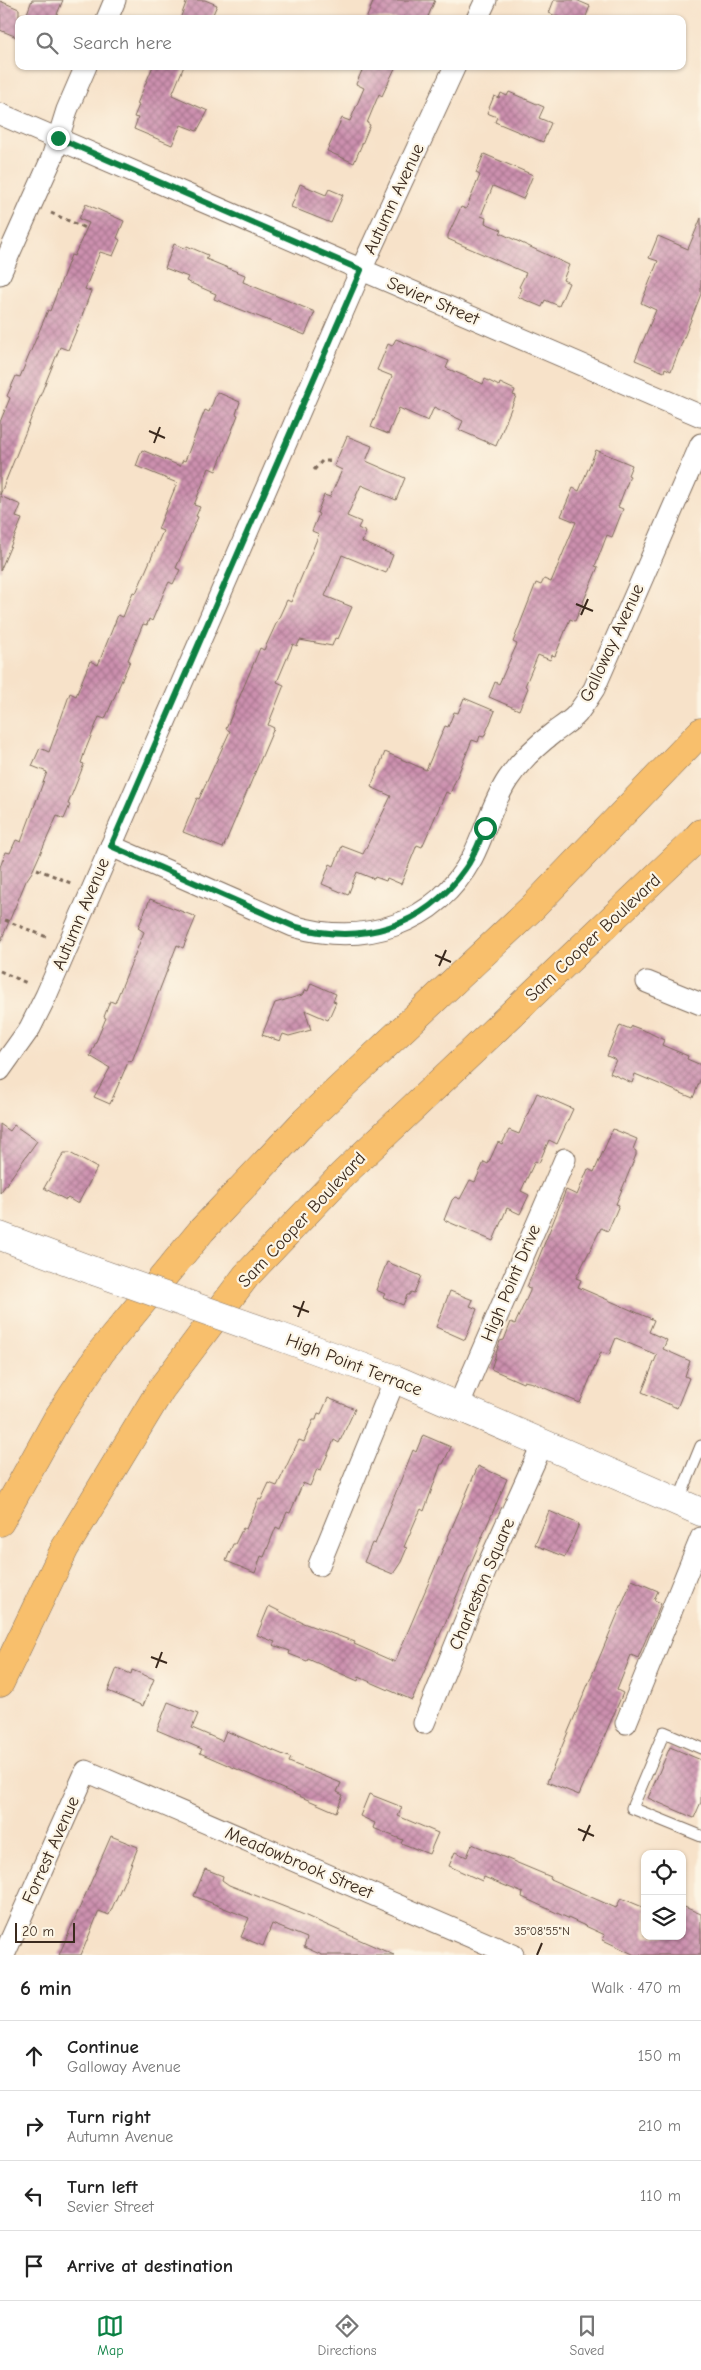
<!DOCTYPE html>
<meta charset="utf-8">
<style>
:root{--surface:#fff;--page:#f2f2f2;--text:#222;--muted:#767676;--line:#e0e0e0;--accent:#0b8043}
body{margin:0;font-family:"Comic Neue",sans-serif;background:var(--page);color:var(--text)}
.controls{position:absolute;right:15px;bottom:15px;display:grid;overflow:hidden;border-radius:10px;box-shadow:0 1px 4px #0004}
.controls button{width:45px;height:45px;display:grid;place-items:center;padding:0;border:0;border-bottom:1px solid var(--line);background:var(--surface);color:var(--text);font:25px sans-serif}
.scale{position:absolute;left:15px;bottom:12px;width:60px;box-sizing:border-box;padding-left:5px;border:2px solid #3b2a1e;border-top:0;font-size:14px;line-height:18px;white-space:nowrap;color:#3b2a1e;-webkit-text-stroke:4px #fcf5e5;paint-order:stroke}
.stop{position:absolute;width:15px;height:15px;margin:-11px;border:4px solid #0b8043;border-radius:50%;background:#fff}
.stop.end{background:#0b8043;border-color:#fff;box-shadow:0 1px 5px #0008}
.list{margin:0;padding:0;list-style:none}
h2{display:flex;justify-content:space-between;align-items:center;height:65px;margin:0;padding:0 20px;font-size:21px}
h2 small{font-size:16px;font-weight:400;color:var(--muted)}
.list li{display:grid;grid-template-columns:32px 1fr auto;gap:15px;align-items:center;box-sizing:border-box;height:70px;padding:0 20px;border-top:1px solid var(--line)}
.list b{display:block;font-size:19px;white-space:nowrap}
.list p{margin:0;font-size:16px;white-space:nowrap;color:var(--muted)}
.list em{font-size:16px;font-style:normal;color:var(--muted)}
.icon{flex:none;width:28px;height:28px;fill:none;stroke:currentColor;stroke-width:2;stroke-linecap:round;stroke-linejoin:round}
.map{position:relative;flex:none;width:701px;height:1955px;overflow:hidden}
.search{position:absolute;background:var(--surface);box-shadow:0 1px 4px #0004;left:15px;right:15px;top:15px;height:55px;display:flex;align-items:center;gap:12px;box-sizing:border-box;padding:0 18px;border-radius:10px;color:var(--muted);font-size:19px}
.sheet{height:345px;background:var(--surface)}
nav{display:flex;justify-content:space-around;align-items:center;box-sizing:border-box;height:70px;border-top:1px solid var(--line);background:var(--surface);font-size:14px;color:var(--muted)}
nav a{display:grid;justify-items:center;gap:2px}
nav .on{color:var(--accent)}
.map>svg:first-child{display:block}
.building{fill:url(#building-cross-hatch)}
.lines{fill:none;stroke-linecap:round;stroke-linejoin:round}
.service-casing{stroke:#7d6a5a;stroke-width:13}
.minor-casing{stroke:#7d6a5a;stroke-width:23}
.tertiary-casing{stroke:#7d6a5a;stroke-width:29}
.motorway-casing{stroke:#7d6a5a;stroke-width:29}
.path{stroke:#7d6a5a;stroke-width:3;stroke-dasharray:4 4;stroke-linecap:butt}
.service{stroke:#fff;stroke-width:11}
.minor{stroke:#fff;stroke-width:21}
.tertiary{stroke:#fff;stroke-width:28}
.motorway{stroke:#f8bf6c;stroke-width:28}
.tertiary-bridge-casing{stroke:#7d6a5a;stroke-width:29;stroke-linecap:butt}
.tertiary-bridge{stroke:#fff;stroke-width:28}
.route{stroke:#0b8043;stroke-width:6}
.ticks{fill:none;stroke:#3b2a1e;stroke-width:2}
.labels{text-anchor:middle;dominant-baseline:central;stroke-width:4.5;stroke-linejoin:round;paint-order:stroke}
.street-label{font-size:18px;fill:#3b2a1e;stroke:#fcf5e5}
.ticks-label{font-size:12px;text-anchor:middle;fill:#3b2a1e;stroke:#fcf5e5;stroke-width:4.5;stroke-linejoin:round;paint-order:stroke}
</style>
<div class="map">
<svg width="701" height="1955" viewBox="0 0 701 1955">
<defs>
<pattern id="building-cross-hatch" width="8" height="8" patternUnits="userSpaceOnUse" patternTransform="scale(1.25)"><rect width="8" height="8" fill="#cc90af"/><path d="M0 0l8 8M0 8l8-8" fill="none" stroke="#a7768e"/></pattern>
</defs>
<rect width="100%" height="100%" fill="#fcf5e5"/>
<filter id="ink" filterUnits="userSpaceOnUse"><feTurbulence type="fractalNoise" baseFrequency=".02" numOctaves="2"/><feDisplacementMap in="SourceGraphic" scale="10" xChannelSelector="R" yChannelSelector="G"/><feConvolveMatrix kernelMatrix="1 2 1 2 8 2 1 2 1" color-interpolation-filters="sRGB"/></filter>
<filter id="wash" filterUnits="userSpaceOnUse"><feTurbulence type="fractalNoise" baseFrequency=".0096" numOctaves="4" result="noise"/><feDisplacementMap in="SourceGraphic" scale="20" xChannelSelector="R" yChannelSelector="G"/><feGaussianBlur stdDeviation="1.12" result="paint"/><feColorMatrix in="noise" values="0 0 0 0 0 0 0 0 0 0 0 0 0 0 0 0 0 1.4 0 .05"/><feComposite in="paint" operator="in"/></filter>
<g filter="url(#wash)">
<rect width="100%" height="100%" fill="#f7e2c9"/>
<g id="blocks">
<g class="building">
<polygon points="32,0 63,0 55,19 25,19"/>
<polygon points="187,0 205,0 217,5 211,19 180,19"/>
<polygon points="374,0 435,0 427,19 366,19"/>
<polygon points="554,0 576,0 590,6 585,19 563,19 549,13"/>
<polygon points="0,1 19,9 19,38 0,30"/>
<polygon points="153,66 184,66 172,95 208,111 197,131 181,125 172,145 134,129 138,118 134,117 139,105 137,104"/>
<polygon points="364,66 396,66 382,96 379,94 367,123 370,125 354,163 327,151 342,118 350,121 364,88 356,84"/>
<polygon points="509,92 544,107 539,118 551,123 543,142 495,122 497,117 487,113 494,96 499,98 501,93 507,96"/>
<polygon points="484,154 533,175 523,199 493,186 481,216 486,218 485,223 502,230 500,233 569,265 563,280 569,283 559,306 545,300 542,307 518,297 522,289 519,287 526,273 448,239 448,235 461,207 466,209 480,175 476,173"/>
<polygon points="300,184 326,195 329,189 343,195 331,223 291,207"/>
<polygon points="86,204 124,221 117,238 120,240 113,256 100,252 85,289 91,291 79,324 68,350 60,347 0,495 0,422 10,398 7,396 16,376 20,377 48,310 50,311 71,255 74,256 89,223 79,219"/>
<polygon points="701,218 701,294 671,371 665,368 664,372 635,360 656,310 641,303 658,261 649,258 658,236 688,249"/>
<polygon points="174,244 186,249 187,246 208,255 206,259 245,275 243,282 315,312 305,335 214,299 216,294 186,281 188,277 165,268"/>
<polygon points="396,339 449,361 446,368 483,384 485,379 499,386 500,383 515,390 513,395 516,396 496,446 459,430 463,421 434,407 428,421 399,408 388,434 371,427 392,376 377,370 388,344 392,346"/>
<polygon points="217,392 240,402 236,414 238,415 216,471 209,468 194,505 200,507 196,516 198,517 176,568 180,570 173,584 169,582 165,590 152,621 149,619 147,625 143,624 128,660 130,661 105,719 99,717 85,751 81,763 84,764 68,804 70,805 64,819 57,816 32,872 26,881 0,943 0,867 6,852 10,853 16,840 21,842 47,772 32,766 40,748 49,752 70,693 76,696 90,661 98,665 118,615 123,617 133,592 136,593 163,531 158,529 177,483 136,466 142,450 180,466 183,460 185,461 205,410 209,412"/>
<polygon points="347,436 372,446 366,461 405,478 396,500 361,485 347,516 361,522 358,528 366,532 362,542 393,555 386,573 342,555 325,596 352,607 338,639 335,638 332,646 300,640 297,646 293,644 277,682 284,685 268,725 274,728 223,848 183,832 197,798 199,799 230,731 226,729 260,648 264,650 287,600 291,602 306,566 319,534 312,531 319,514 317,513 324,495 330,497 342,470 334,466"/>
<polygon points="596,450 632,465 628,475 630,476 618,507 623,509 612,537 607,535 595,566 598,567 575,621 570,619 555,656 552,655 550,660 538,655 525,686 528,688 519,710 489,697 495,682 499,684 517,644 513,642 536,583 541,585 544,579 551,582 576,522 561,516 573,488 579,491"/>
<polygon points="0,496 21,505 16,517 22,519 0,571"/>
<polygon points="464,698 495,711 484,737 480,736 478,742 472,740 450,794 446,792 422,847 417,845 401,884 387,878 386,881 375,877 374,879 357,872 348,895 322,884 330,864 334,866 342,846 363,854 391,796 371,787 385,752 426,770 445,726 448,727 454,712 458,713"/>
<polygon points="150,899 196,917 183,948 177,945 132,1061 129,1060 110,1104 94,1097 110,1068 90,1056 106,1018 104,1017 110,1001 115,1003 144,932 138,928"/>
<polygon points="311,983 336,994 333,1001 336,1002 328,1020 305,1010 311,1030 289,1036 283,1034 280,1041 262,1035 275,1003 302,995 305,990 308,991"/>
<polygon points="620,1025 630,1029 632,1026 648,1032 664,1040 662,1045 688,1056 687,1059 701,1065 701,1078 693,1098 635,1074 632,1083 610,1073 616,1060 607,1056"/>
<polygon points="537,1093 573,1109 557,1144 549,1140 539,1163 535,1161 521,1191 529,1195 520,1214 507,1208 493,1241 444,1220 452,1200 455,1197 460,1199 470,1180 475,1182 484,1162 488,1164 498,1142 502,1144 509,1130 519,1134"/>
<polygon points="0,1124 10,1131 14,1125 37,1141 0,1193"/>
<polygon points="613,1129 637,1139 633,1149 636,1151 636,1155 616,1204 619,1205 608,1231 601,1228 576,1278 581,1280 578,1287 654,1320 649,1332 667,1340 663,1349 690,1361 685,1376 689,1378 677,1408 642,1392 657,1355 616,1338 609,1355 601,1352 580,1403 533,1383 524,1381 523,1383 491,1369 500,1341 504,1340 511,1322 515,1324 530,1291 530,1288 527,1287 566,1190 577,1195 588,1169 594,1172"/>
<polygon points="64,1153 70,1153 97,1168 78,1204 68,1198 66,1200 44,1188"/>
<polygon points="387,1262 421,1276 414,1293 411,1292 409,1295 407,1295 403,1305 383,1297 385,1294 376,1290"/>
<polygon points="450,1291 473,1300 470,1306 477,1309 465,1340 436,1327"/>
<polygon points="328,1398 355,1409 339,1443 334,1440 321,1470 317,1469 310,1486 303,1483 290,1513 287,1512 280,1529 276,1527 264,1557 261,1556 255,1573 226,1561 233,1544 235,1544 243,1528 246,1529 256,1505 259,1499 261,1500 269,1483 277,1486 299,1440 304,1442 313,1420 316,1420 318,1413 321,1414"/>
<polygon points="423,1435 451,1447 443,1464 441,1464 424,1511 421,1509 417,1517 404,1547 407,1548 401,1562 393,1574 364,1562 372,1543 375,1544 413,1450 416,1452"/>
<polygon points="478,1466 507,1479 412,1700 359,1677 358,1681 308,1659 307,1661 289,1654 290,1651 273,1645 275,1642 257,1635 269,1606 303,1623 355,1642 354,1644 395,1662"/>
<polygon points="549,1511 579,1524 565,1557 535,1545"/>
<polygon points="632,1580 658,1591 654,1600 661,1603 638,1658 631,1655 617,1690 623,1693 579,1795 547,1782"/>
<polygon points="117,1668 131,1674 132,1670 154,1679 143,1706 108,1691"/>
<polygon points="168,1702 198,1714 192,1728 222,1741 226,1731 291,1758 289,1762 341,1783 337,1792 343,1795 336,1812 200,1753 202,1749 157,1730"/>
<polygon points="670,1747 701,1760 701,1802 694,1818 648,1798"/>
<polygon points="369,1794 402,1807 398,1816 438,1833 429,1854 401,1843 403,1840 373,1828 375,1823 360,1816"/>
<polygon points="111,1836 138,1847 129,1870 109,1915 99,1911 81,1955 59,1955"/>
<polygon points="472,1844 551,1877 550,1879 616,1908 621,1898 645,1908 645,1936 682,1936 682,1906 701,1914 701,1955 635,1955 603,1940 605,1935 522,1897 523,1893 484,1877 482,1881 449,1866 455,1852 467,1857"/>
<polygon points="205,1869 223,1876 222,1880 229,1885 295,1911 394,1955 322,1955 304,1947 307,1938 272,1924 263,1946 241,1937 249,1918 194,1896"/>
</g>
</g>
</g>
<g filter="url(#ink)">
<use href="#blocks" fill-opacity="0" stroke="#7d6a5a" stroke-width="1"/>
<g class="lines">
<g class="service-casing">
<g id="service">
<polyline points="678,1502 701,1446"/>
<polyline points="701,1748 664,1732 632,1808 701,1836"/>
</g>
</g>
<g class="minor-casing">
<g id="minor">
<polyline points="107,19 115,0"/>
<polyline points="477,19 486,0"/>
<polyline points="0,114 701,416"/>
<polyline points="0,274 52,158 67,110 86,66"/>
<path d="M111 846 293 926C364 947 435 925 472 858 485 833 492 803 508 779 521 760 536 746 553 733 561 727 571 721 577 714 583 706 589 697 594 689L701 444"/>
<polyline points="647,982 701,1004"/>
<polyline points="0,1070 30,1028 46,996 361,270 455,66"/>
<polyline points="458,1407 565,1159"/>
<polyline points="319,1565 395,1379"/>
<polyline points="424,1723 487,1567 542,1445"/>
<polyline points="626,1723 701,1538"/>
<polyline points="4,1955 86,1771 513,1955"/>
</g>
</g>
<g class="tertiary-casing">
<g id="tertiary">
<polyline points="0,1236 94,1271"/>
<polyline points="278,1336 395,1379 701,1512"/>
</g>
</g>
<g class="motorway-casing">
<g id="motorway">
<polyline points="0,1522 57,1419 101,1352 202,1230 305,1121 533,907 701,732"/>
<polyline points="0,1683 65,1548 161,1389 246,1276 342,1175 692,843 701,833"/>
</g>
</g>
<g class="path">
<polyline points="51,213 85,228"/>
<polyline points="314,470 322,461 332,461"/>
<polyline points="37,869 73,884"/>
<polyline points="5,920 49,938"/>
<polyline points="0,971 29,984"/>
</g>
<use href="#service" class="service"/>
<use href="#minor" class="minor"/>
<use href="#tertiary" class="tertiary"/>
<use href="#motorway" class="motorway"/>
<g class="tertiary-bridge-casing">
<polyline id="tertiary-bridge" points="94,1271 278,1336"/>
</g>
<use href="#tertiary-bridge" class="tertiary-bridge"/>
</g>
</g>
<g class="lines" filter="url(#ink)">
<path class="route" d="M58 138 361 270 111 846 293 926C361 946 424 928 465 869 474 857 479 842 485 828"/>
</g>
<path class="ticks" d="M149 431 165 438M154 443 160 427M576 604 593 611M581 615 588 599M435 955 451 962M439 966 446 950M293 1306 309 1312M298 1317 304 1301M151 1657 167 1663M156 1668 162 1652M578 1829 594 1836M583 1841 590 1825M537 1955 542 1943"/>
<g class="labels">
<g class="street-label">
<text transform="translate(394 199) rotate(-65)">Autumn Avenue</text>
<text transform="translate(433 301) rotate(23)">Sevier Street</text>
<text transform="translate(612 643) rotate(-65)">Galloway Avenue</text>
<text transform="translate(81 914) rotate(-67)">Autumn Avenue</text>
<text transform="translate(593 938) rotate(-43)">Sam Cooper Boulevard</text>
<text transform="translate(302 1220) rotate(-47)">Sam Cooper Boulevard</text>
<text transform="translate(511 1283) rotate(-67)">High Point Drive</text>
<text transform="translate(354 1365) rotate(21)">High Point Terrace</text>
<text transform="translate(482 1584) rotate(-67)">Charleston Square</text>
<text transform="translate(51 1850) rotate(-66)">Forrest Avenue</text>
<text transform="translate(299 1863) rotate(23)">Meadowbrook Street</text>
</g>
</g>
<g class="ticks-label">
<text x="542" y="1935">35°08'55"N</text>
</g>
</svg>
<div class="controls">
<button><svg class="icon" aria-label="locate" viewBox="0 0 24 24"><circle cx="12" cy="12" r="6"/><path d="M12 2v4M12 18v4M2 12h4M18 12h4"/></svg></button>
<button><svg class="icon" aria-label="layers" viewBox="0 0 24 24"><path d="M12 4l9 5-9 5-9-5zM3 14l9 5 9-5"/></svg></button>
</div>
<div class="scale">20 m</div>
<div class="stop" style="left:485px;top:828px"></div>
<div class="stop end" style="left:58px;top:138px"></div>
<div class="search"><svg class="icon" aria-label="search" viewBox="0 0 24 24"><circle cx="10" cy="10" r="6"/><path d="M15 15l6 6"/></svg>Search here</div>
</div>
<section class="sheet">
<h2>6 min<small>Walk · 470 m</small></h2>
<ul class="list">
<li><svg class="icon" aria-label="ahead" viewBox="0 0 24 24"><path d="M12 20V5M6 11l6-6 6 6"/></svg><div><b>Continue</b><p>Galloway Avenue</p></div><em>150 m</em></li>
<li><svg class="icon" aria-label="right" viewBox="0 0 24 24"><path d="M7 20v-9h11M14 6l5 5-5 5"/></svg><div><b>Turn right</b><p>Autumn Avenue</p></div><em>210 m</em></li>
<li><svg class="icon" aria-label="left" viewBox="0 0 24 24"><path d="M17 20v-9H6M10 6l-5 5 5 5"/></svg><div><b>Turn left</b><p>Sevier Street</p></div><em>110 m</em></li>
<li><svg class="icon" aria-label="arrive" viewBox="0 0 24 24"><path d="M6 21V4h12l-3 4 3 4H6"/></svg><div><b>Arrive at destination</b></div></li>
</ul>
</section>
<nav>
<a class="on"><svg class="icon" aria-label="map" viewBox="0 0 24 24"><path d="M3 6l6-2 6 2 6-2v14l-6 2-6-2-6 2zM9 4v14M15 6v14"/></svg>Map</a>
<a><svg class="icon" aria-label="directions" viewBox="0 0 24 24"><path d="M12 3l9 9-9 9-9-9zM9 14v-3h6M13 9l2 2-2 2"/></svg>Directions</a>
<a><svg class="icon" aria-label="saved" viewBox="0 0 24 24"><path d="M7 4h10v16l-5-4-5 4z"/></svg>Saved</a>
</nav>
